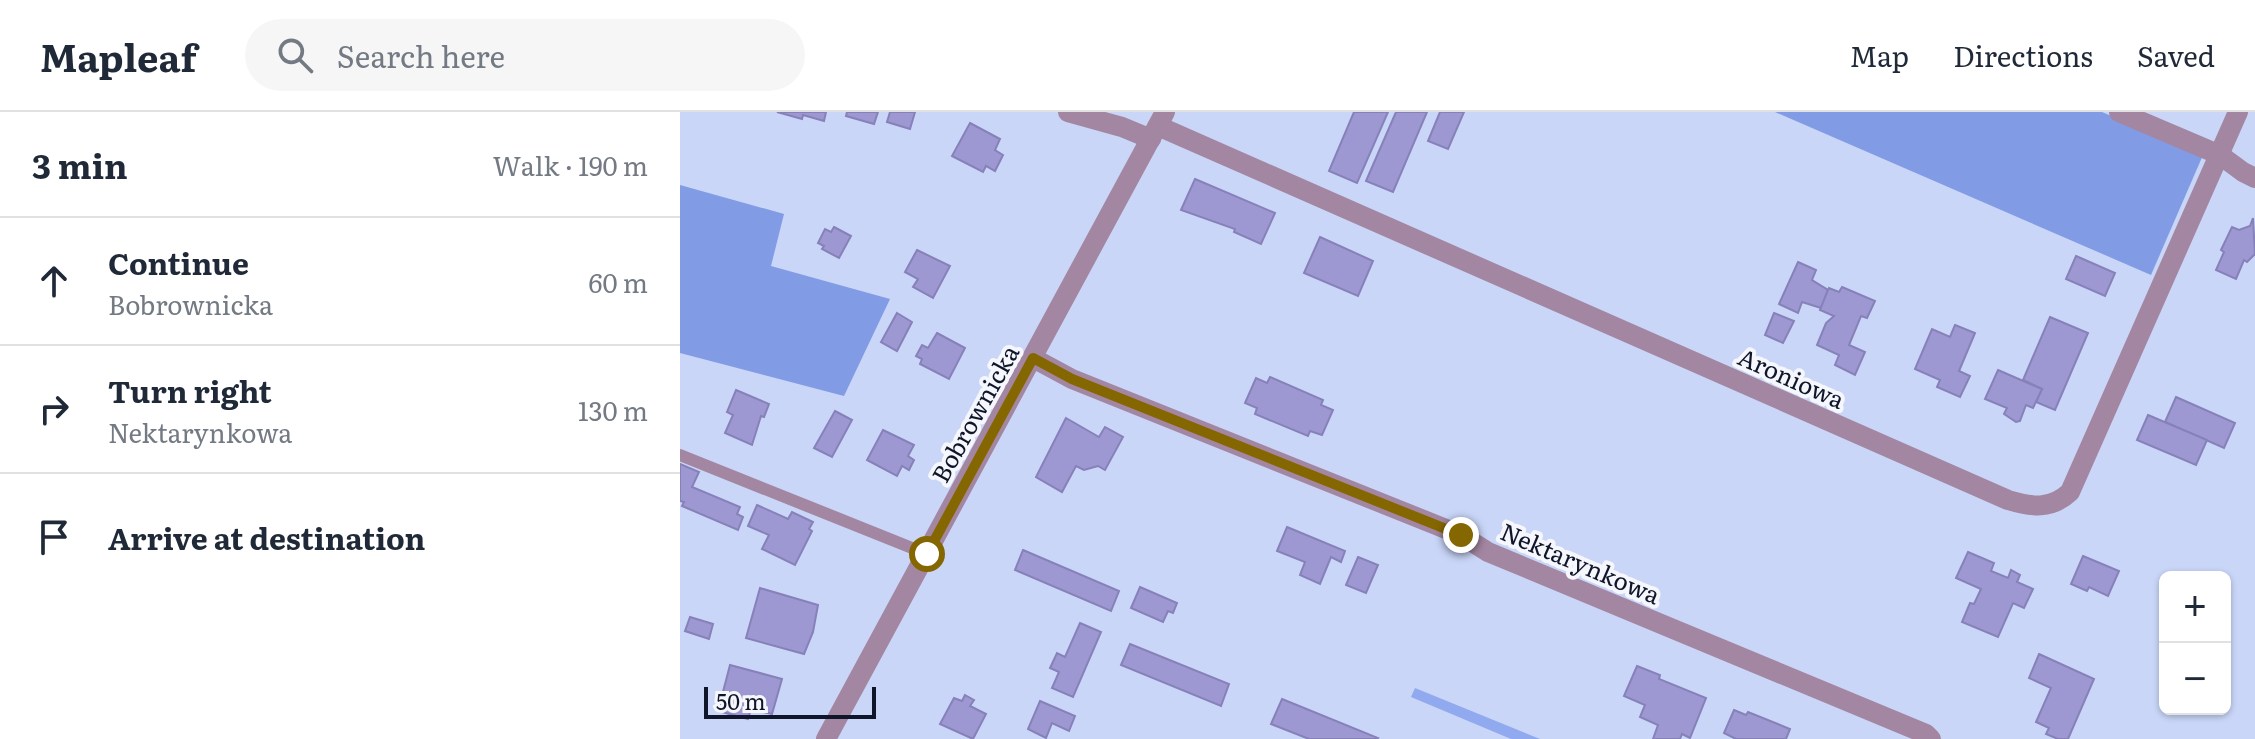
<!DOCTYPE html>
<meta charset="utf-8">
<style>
:root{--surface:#fff;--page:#f6f6f7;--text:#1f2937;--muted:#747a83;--line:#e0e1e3}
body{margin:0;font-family:Literata,serif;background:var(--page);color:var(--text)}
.controls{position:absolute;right:24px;bottom:24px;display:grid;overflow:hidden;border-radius:12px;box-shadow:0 2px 6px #0004}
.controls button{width:72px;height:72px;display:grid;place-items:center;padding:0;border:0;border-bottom:2px solid var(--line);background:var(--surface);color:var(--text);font:40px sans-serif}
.scale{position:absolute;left:24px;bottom:20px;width:172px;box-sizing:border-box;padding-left:8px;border:4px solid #0f162a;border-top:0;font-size:22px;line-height:28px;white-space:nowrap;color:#0f162a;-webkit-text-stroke:6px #f5f7fd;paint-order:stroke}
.stop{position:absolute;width:24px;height:24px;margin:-18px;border:6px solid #856701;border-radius:50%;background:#fff}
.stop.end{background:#856701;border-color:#fff;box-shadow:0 2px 8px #0008}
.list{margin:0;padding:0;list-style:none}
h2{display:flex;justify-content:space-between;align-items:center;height:104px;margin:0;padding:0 32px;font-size:34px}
h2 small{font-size:26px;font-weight:400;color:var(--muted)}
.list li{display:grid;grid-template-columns:52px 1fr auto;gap:24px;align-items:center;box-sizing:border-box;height:128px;padding:0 32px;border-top:2px solid var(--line)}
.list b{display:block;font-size:30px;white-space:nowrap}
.list p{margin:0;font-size:26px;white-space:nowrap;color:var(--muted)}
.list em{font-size:26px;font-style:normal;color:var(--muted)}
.icon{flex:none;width:44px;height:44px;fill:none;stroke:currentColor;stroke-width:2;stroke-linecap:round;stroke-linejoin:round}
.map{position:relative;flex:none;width:1575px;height:627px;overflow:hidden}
header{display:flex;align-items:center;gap:48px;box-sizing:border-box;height:112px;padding:0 40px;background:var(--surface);border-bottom:2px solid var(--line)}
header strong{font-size:38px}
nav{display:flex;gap:44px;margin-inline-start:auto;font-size:28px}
.search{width:560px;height:72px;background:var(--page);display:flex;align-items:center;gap:20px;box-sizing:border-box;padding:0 28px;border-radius:44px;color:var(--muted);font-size:30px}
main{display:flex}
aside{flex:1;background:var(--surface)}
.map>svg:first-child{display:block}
.green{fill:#91a9ee}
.forest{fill:#829be5}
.building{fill:#9e98d2;stroke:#8781b9;stroke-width:2}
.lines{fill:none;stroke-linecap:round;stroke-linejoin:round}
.lane{stroke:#a386a1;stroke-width:12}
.street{stroke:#a386a1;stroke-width:20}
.route{stroke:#856701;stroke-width:10}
.labels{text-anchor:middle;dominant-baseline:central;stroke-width:8;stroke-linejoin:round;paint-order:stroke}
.street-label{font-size:24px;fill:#0f162a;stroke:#f5f7fd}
</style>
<header>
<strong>Mapleaf</strong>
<div class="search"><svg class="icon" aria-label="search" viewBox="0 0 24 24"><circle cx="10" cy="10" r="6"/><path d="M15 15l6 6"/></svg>Search here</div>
<nav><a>Map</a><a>Directions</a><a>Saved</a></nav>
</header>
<main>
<aside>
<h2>3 min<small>Walk · 190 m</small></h2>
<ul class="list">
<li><svg class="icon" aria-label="ahead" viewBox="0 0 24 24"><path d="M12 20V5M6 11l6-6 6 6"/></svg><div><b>Continue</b><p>Bobrownicka</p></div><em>60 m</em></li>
<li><svg class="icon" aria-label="right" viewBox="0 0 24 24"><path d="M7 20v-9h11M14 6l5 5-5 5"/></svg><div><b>Turn right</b><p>Nektarynkowa</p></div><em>130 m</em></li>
<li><svg class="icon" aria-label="arrive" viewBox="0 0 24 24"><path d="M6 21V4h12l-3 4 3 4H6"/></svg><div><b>Arrive at destination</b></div></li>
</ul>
</aside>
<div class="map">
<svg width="1575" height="627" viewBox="0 0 1575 627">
<rect width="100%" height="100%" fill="#c9d6f8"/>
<polygon class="green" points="735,576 860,627 831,627 731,585"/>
<g class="forest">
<polygon points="1095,0 1422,0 1523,43 1471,163"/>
<polygon points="0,73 104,102 91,154 210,187 164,284 0,241"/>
</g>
<g class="building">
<polygon points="97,0 146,0 144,9 123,3 122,7"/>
<polygon points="167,0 198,0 194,12 166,4"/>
<polygon points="210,0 235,0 230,17 207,10"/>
<polygon points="674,0 708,0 677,71 649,59"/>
<polygon points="716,0 747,0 713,80 686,69"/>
<polygon points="760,0 784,0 768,37 748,29"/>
<polygon points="290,11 320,27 315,38 323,43 315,59 306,54 303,60 272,44"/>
<polygon points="515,67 595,101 581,132 554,120 555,117 501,98"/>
<polygon points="1573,106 1575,142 1567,150 1564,148 1556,167 1536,158 1544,140 1541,138 1552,115 1559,118 1570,114"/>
<polygon points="154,115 171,124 159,146 142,137 144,134 138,131 145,117 151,120"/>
<polygon points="640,125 693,149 678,184 624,161"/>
<polygon points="237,138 270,154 253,186 233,175 238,167 225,160"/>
<polygon points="1396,144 1435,161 1425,184 1386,167"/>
<polygon points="1118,150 1136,158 1132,168 1148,178 1141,196 1122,190 1118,201 1099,192"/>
<polygon points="1162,175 1195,189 1187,206 1181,204 1169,233 1185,240 1175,263 1155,253 1159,243 1137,233 1146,211 1154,204 1140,198 1148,178 1149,176 1159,180"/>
<polygon points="217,201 232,210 217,239 201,230"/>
<polygon points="1094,201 1114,209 1103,231 1085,223"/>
<polygon points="1370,205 1408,221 1375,298 1356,290 1362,277 1343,268"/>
<polygon points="1275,213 1295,221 1279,259 1290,264 1280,285 1257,275 1260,268 1235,257 1252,217 1270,225"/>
<polygon points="257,221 285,236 269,267 240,252 242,247 236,244 242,233 248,236"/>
<polygon points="1318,258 1362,277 1353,296 1346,293 1340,309 1336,310 1324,302 1327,296 1305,287"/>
<polygon points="590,265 643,288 641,293 653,298 642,323 630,319 628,324 575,302 577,296 565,291 576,266 587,271"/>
<polygon points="56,278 89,292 84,305 81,304 72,333 45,321 53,303 47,300"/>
<polygon points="1496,285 1555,311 1544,336 1485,310"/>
<polygon points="155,299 172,308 152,345 134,336"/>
<polygon points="1468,303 1527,328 1516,353 1457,328"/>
<polygon points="386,306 419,325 425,315 443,325 425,358 418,354 404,358 396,354 382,380 356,365"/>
<polygon points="203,318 234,333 228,344 234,348 229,358 222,354 217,364 187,348"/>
<polygon points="0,352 19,360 12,375 60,395 57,402 63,405 58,418 2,394 4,390 0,389"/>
<polygon points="77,393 108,407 112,400 133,410 129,417 132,419 115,453 82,437 89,423 68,414"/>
<polygon points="607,415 665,439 661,450 651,445 640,472 620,463 625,450 597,439"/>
<polygon points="343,438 439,479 431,499 335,458"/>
<polygon points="1288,440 1314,451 1311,459 1328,466 1331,458 1340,463 1337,470 1353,477 1344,496 1333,491 1318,525 1282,510 1290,491 1294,492 1301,477 1276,466"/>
<polygon points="1403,444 1439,459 1428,484 1409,475 1407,479 1391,472"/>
<polygon points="678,445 698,453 686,481 666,473"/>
<polygon points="460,475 497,491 493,501 488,499 483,510 451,496"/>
<polygon points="80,476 138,493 133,520 124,542 66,526"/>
<polygon points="10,505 33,512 29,527 5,519"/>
<polygon points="400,511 421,520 393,585 372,576 379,560 370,556 377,541 385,545"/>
<polygon points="450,532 549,572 541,594 441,553"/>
<polygon points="1359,542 1414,567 1388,627 1378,627 1366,622 1369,616 1356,610 1371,576 1349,566"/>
<polygon points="50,553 102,567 92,602 71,597 68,607 38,599"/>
<polygon points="957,554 980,563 979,567 1026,586 1010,626 1002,622 1000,627 973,627 978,613 960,605 965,593 944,584"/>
<polygon points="285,583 294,588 290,594 306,602 293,627 260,612 274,586 282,589"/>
<polygon points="602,587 698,626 697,627 629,627 591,612"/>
<polygon points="360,589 395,604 389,619 372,611 366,626 348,617"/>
<polygon points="1054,598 1066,603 1068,600 1110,617 1106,627 1056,627 1044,621"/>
</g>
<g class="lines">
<polyline class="lane" points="0,343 247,442"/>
<g class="street">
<polyline points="388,0 442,15 471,27"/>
<polyline points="1439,0 1540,43 1563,60 1575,66"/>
<path d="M478 14 1328 388C1351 395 1371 398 1390 380L1558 0"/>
<polyline points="353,246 392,267 781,423 808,440 1246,622 1251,627"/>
<polyline points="146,627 485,0"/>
</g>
</g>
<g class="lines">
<polyline class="route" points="247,442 353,246 392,267 781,423"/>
</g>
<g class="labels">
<g class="street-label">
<text transform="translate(1112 265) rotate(24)">Aroniowa</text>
<text transform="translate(294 301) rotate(-61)">Bobrownicka</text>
<text transform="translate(901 450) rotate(23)">Nektarynkowa</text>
</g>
</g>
</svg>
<div class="controls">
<button>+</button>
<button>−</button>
</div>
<div class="scale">50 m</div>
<div class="stop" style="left:247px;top:442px"></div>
<div class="stop end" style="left:781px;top:423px"></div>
</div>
</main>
